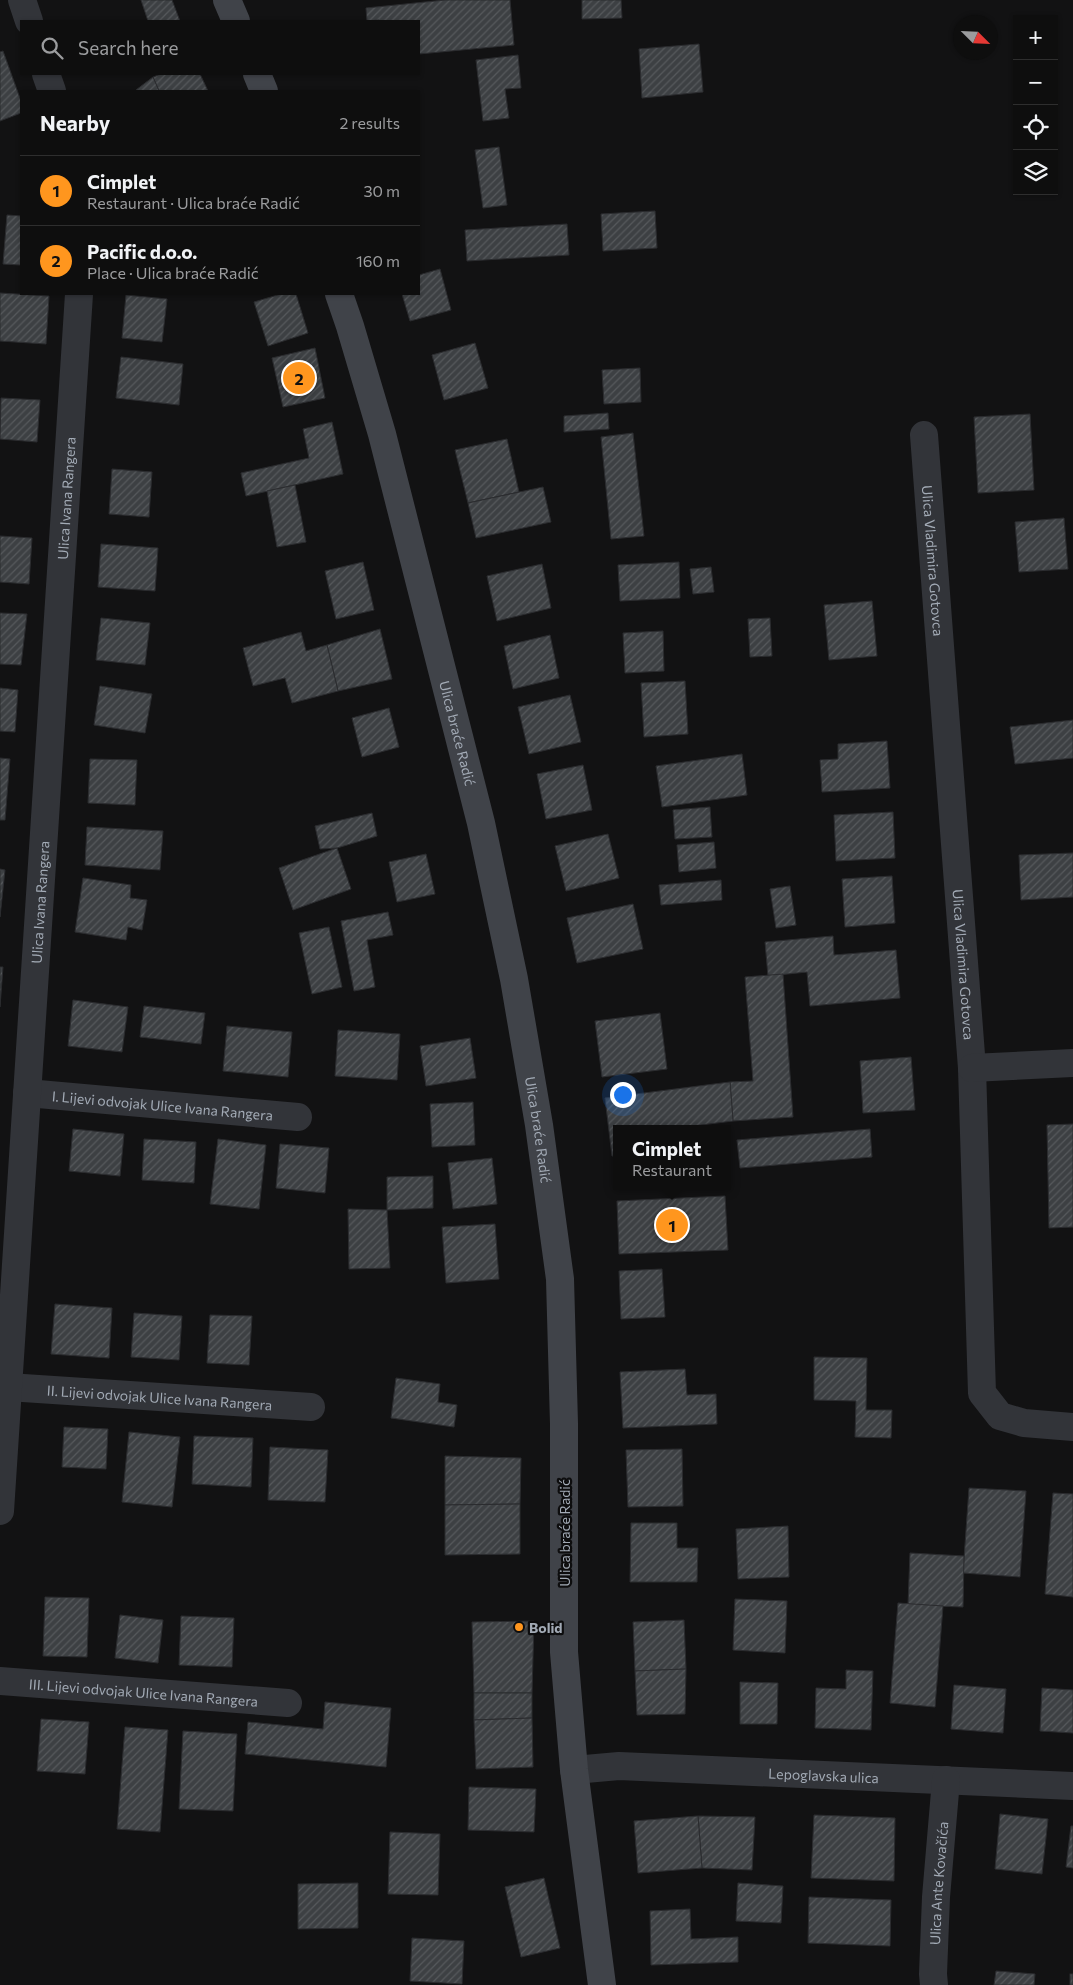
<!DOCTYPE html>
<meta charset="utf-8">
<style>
:root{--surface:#0e0e0e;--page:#1c1c1c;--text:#f1f3f6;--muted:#9b9c9e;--line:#2e2e2e;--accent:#ff961e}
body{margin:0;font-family:Commissioner,sans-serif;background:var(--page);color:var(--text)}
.controls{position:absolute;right:15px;top:15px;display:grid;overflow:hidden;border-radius:0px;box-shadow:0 1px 4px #0004}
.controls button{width:45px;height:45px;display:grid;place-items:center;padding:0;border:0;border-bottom:1px solid var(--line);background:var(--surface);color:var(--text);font:25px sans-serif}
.compass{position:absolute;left:953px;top:15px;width:45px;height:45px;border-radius:50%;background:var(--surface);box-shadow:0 1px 4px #0004;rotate:114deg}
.you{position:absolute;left:622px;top:1094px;width:18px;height:18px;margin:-12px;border:4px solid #fff;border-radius:50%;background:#1a73e8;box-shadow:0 0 0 8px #1a73e833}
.badge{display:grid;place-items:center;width:32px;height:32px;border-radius:50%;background:var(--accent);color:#111;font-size:16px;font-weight:700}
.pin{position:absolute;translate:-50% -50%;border:2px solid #fff;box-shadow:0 1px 5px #0006}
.popup{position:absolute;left:613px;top:1125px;width:118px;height:65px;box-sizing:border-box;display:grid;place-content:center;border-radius:0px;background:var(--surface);filter:drop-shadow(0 1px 4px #0005);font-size:16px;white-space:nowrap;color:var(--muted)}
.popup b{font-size:19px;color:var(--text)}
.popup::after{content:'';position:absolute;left:50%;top:100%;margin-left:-10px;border:10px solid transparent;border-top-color:var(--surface)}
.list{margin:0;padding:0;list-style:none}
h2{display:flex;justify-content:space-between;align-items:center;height:65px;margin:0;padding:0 20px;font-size:21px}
h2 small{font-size:16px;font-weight:400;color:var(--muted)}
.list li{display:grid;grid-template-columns:32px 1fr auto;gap:15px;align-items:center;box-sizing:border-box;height:70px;padding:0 20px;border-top:1px solid var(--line)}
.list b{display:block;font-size:19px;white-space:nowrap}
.list p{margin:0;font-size:16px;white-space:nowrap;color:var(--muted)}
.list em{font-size:16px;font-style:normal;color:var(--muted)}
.icon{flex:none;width:28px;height:28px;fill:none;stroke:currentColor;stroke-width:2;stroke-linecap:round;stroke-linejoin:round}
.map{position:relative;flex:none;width:1073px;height:1985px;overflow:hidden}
.search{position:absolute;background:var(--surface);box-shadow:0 1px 4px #0004;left:20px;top:20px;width:400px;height:55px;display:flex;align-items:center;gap:12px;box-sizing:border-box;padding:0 18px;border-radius:0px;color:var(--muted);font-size:19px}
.panel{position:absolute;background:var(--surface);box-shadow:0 1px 4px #0004;left:20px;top:90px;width:400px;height:205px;border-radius:0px}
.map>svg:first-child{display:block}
.building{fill:url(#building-hatch);stroke:#2b2c2f}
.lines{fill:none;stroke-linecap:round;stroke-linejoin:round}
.street{stroke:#323439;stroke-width:28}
.secondary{stroke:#404349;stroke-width:28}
.poi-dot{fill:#ff961e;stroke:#0d0d0e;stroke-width:2}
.labels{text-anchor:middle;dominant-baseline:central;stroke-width:4.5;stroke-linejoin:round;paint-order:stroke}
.street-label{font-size:14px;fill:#a2aab5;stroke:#0d0d0e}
.poi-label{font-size:14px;font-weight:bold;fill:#a2aab5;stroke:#0d0d0e;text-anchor:start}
</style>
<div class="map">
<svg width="1073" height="1985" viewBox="0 0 1073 1985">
<defs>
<pattern id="building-hatch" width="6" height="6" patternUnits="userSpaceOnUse" patternTransform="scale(1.25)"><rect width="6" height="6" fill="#3d4043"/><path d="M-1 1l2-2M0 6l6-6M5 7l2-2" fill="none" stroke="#56595c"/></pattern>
</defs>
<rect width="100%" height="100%" fill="#121213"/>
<g class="building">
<polygon points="141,0 172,0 180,21 148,21"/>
<polygon points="445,0 510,0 514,45 419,54 419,21 380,21 379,20 367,21 366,8"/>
<polygon points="582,0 621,0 622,18 582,19"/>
<polygon points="699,44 703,92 642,98 639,49"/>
<polygon points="3,51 21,101 21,113 0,121 0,52"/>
<polygon points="518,55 521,88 505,89 509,118 483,121 476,60"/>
<polygon points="161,74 200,74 208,91 159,91 153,77"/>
<polygon points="153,77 159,91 136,91 136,90"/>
<polygon points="499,147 507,205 483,208 475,150"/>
<polygon points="655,211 657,248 603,251 601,214"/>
<polygon points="7,215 21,216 21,265 3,264"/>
<polygon points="567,224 569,255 467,261 465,230"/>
<polygon points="440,269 451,310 410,321 402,294 419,294 419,275"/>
<polygon points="0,293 49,296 46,344 0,341"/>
<polygon points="281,294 296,294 308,333 268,346 254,302"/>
<polygon points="126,295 167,299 162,342 122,338"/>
<polygon points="475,343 488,388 444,400 432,355"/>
<polygon points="315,348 325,398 283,407 272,358"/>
<polygon points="121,357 183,364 179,405 116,398"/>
<polygon points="640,368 641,402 604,404 602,370"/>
<polygon points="1,398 40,400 37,442 0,439"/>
<polygon points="608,413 609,429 564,432 564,416"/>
<polygon points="1030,414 1034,490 978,493 974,417"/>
<polygon points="332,422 343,474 246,496 241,473 309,458 303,429"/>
<polygon points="633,433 644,536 611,539 601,437"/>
<polygon points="507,439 519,492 468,503 455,450"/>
<polygon points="112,469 152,472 149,517 109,514"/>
<polygon points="295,485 306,542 277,547 267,491"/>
<polygon points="543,487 551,522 476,538 468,503"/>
<polygon points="1064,518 1068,569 1019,572 1015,522"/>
<polygon points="0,536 32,538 29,584 0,582"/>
<polygon points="101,544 158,548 155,591 98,587"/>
<polygon points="363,562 374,610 336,619 325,571"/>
<polygon points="679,562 680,598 620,601 618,565"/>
<polygon points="542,564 551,608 497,621 487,576"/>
<polygon points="711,567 714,592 693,594 690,569"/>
<polygon points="872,601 877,656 829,660 824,605"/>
<polygon points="0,613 27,614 21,665 0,664"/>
<polygon points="101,618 150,623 145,665 96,660"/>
<polygon points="770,618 772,656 750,657 748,619"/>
<polygon points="380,629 392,679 338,691 327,645"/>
<polygon points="663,631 664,671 625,673 623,633"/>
<polygon points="301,632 306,651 327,645 338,691 292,703 285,678 253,686 243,648"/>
<polygon points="550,635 559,678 513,689 504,646"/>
<polygon points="685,681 688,734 644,737 641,683"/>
<polygon points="100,686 152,694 145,733 94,725"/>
<polygon points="0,688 18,690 15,732 0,731"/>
<polygon points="570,695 581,742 529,754 518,707"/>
<polygon points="389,708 399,747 362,757 352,718"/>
<polygon points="1073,720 1073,758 1015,764 1010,727"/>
<polygon points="887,741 890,788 822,792 820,760 838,759 838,744"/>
<polygon points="742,754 747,795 662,807 656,766"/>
<polygon points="0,758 10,759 5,820 0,820"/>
<polygon points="90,759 137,760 135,805 88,803"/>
<polygon points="583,765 592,810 546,819 537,774"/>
<polygon points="710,807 712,837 675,839 673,810"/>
<polygon points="893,812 895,858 836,861 834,815"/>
<polygon points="372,813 377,836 337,848 320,849 315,826"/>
<polygon points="87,827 163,831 160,870 85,865"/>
<polygon points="608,834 619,878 566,891 555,846"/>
<polygon points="714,842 716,868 679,872 677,845"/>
<polygon points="337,848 351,889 293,910 279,868"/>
<polygon points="1073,853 1073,897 1021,900 1019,855"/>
<polygon points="426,854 435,894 397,902 389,862"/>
<polygon points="0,869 5,870 0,917"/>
<polygon points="892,876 895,923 845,927 842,879"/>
<polygon points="83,878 131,885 130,898 147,900 142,930 128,927 126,940 75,932"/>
<polygon points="721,880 722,900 661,905 659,885"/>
<polygon points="790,886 796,925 776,928 770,889"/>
<polygon points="633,904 643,949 577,963 567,918"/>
<polygon points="388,912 393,935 367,940 375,987 354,991 341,921"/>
<polygon points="329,927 342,987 312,994 299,933"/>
<polygon points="833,936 834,955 896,950 900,998 810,1006 807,972 768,976 765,942"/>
<polygon points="0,967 3,967 0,1007"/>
<polygon points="783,974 793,1117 733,1121 730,1082 753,1081 745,977"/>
<polygon points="73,1000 128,1007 122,1052 68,1046"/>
<polygon points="144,1006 205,1013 201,1044 140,1037"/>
<polygon points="660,1013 667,1069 602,1077 595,1021"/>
<polygon points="227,1026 292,1032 288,1077 223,1071"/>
<polygon points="338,1030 400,1034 397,1080 335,1076"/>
<polygon points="470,1038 476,1078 426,1086 420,1046"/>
<polygon points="911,1057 915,1110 863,1113 860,1061"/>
<polygon points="730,1082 733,1121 668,1129 617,1129 617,1156 612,1156 605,1098"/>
<polygon points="473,1102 475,1145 432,1147 430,1104"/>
<polygon points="1073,1124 1073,1227 1049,1228 1047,1125"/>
<polygon points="73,1129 124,1134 120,1176 69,1171"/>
<polygon points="870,1129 872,1157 740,1168 737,1140"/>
<polygon points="144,1139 196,1142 194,1183 142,1180"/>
<polygon points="218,1139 266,1145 259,1209 210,1204"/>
<polygon points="280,1144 329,1148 325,1193 276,1188"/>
<polygon points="492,1158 497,1204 453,1209 448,1163"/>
<polygon points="433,1176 433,1208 387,1210 387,1177"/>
<polygon points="725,1196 728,1250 619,1254 617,1201"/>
<polygon points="348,1209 387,1210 390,1268 349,1269"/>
<polygon points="495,1224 499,1279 446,1283 442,1227"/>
<polygon points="662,1269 665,1317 621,1319 619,1271"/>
<polygon points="55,1304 112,1308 109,1358 51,1354"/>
<polygon points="134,1313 182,1316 179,1360 131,1357"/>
<polygon points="210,1315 252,1316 249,1365 207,1363"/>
<polygon points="814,1357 867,1358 866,1410 892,1410 891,1438 855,1437 856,1401 814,1400"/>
<polygon points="685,1369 687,1395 716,1394 717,1424 623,1428 620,1372"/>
<polygon points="396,1378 440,1384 438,1402 457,1405 454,1427 391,1418"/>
<polygon points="64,1427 108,1429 106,1469 62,1467"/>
<polygon points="129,1432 180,1437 172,1507 122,1502"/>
<polygon points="194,1436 253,1438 251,1487 192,1484"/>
<polygon points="270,1447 328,1450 325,1502 268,1500"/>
<polygon points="682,1449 683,1506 628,1507 626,1450"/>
<polygon points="445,1456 521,1458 520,1504 445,1505"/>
<polygon points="969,1488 1026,1491 1020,1577 963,1573"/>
<polygon points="1053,1493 1073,1494 1073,1597 1045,1594"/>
<polygon points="520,1504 520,1554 445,1555 445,1505"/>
<polygon points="631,1523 677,1523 677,1548 698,1548 697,1582 630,1582"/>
<polygon points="788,1526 789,1577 738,1579 736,1529"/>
<polygon points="910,1553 964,1556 963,1607 908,1605"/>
<polygon points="45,1597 89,1598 87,1657 43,1656"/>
<polygon points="735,1599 787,1601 785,1653 733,1650"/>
<polygon points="898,1603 943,1606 935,1707 890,1703"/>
<polygon points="120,1615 163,1620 158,1663 115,1658"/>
<polygon points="181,1616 234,1618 232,1667 179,1665"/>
<polygon points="684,1620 686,1669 635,1671 633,1622"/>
<polygon points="534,1621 532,1693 474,1693 472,1622"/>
<polygon points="686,1669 685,1714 637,1715 635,1671"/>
<polygon points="846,1670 873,1671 871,1730 815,1728 816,1688 846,1689"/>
<polygon points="740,1682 778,1683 777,1724 740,1724"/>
<polygon points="954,1685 1006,1689 1003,1733 951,1729"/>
<polygon points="1042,1688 1073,1690 1073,1733 1040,1731"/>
<polygon points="474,1693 532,1693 532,1718 474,1720"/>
<polygon points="325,1702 391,1708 386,1767 245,1754 248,1722 323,1729"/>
<polygon points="532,1718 533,1767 476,1769 474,1720"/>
<polygon points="41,1719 89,1722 85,1774 37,1771"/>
<polygon points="125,1727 168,1730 160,1832 117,1829"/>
<polygon points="183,1731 237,1734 233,1811 179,1809"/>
<polygon points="469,1787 536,1789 534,1832 468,1830"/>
<polygon points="1000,1814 1048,1819 1042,1874 995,1869"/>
<polygon points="814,1815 895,1818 894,1881 811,1878"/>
<polygon points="698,1816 755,1817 752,1870 702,1868"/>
<polygon points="698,1816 702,1868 638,1873 634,1821"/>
<polygon points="1071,1826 1073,1826 1073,1868 1066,1867"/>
<polygon points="390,1832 440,1834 438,1895 388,1894"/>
<polygon points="544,1878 560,1948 521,1957 505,1887"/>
<polygon points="358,1883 358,1928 298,1929 298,1884"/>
<polygon points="738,1883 783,1886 781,1923 736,1921"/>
<polygon points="809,1897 891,1900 890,1946 808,1943"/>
<polygon points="690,1909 691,1939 738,1937 738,1962 651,1965 650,1911"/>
<polygon points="412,1938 464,1941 462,1984 410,1981"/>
<polygon points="996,1971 1035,1974 1034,1985 994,1985"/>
<rect x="1070" y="1974" width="3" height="11"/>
</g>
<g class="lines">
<g class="street">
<polyline points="22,0 29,21"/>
<polyline points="46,74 52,91"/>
<path id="s1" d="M924 435 972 1068 982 1393 1000 1416 1024 1423 1073 1427"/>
<polyline points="972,1068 1073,1063"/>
<path id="s2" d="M27 1093 298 1117"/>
<path id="s3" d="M8 1387 311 1407"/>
<path id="s4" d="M0 1511 79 294"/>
<path id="s5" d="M0 1681 288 1703"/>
<path id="s6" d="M574 1770 619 1766 1073 1786"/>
<path id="s7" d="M934 1985 933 1974 936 1897 946 1780"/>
</g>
<g class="secondary">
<polyline points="227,0 236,21"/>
<polyline points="257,74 264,91"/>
<path id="s8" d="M339 294 350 326 382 434 481 823 514 979 539 1125 560 1279 564 1424V1652L574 1770 602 1985"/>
</g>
</g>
<circle class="poi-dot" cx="519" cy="1627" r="5"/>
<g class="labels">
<g class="street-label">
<text stroke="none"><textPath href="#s4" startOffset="1015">Ulica Ivana Rangera</textPath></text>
<text stroke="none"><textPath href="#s1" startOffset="126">Ulica Vladimira Gotovca</textPath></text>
<text stroke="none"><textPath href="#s8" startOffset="455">Ulica braće Radić</textPath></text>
<text stroke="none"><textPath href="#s4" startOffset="610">Ulica Ivana Rangera</textPath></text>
<text stroke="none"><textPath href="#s1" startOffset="531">Ulica Vladimira Gotovca</textPath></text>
<text stroke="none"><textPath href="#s2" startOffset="136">I. Lijevi odvojak Ulice Ivana Rangera</textPath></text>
<text stroke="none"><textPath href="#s8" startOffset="860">Ulica braće Radić</textPath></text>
<text stroke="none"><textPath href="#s3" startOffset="152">II. Lijevi odvojak Ulice Ivana Rangera</textPath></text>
<text transform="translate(564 1533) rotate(-90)">Ulica braće Radić</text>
<text stroke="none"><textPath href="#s5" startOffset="144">III. Lijevi odvojak Ulice Ivana Rangera</textPath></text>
<text stroke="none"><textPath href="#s6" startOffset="250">Lepoglavska ulica</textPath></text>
<text stroke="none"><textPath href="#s7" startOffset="102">Ulica Ante Kovačića</textPath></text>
</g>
<g class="poi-label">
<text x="529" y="1627">Bolid</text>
</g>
</g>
</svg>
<div class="controls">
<button>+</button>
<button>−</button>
<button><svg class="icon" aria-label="locate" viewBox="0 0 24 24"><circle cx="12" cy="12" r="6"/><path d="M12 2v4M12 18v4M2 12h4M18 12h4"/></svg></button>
<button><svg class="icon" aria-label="layers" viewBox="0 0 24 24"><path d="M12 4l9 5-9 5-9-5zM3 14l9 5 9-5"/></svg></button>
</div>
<svg class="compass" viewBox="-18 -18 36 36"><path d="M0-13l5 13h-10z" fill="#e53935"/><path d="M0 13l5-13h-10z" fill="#9b9c9e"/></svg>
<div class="you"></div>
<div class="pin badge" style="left:672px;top:1225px">1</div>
<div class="popup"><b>Cimplet</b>Restaurant</div>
<div class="pin badge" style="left:299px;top:378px">2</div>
<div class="search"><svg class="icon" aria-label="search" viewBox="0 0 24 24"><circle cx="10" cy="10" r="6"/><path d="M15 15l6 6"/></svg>Search here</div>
<section class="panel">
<h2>Nearby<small>2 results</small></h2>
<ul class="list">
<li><span class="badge">1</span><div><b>Cimplet</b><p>Restaurant · Ulica braće Radić</p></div><em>30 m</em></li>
<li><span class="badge">2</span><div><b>Pacific d.o.o.</b><p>Place · Ulica braće Radić</p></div><em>160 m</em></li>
</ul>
</section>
</div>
